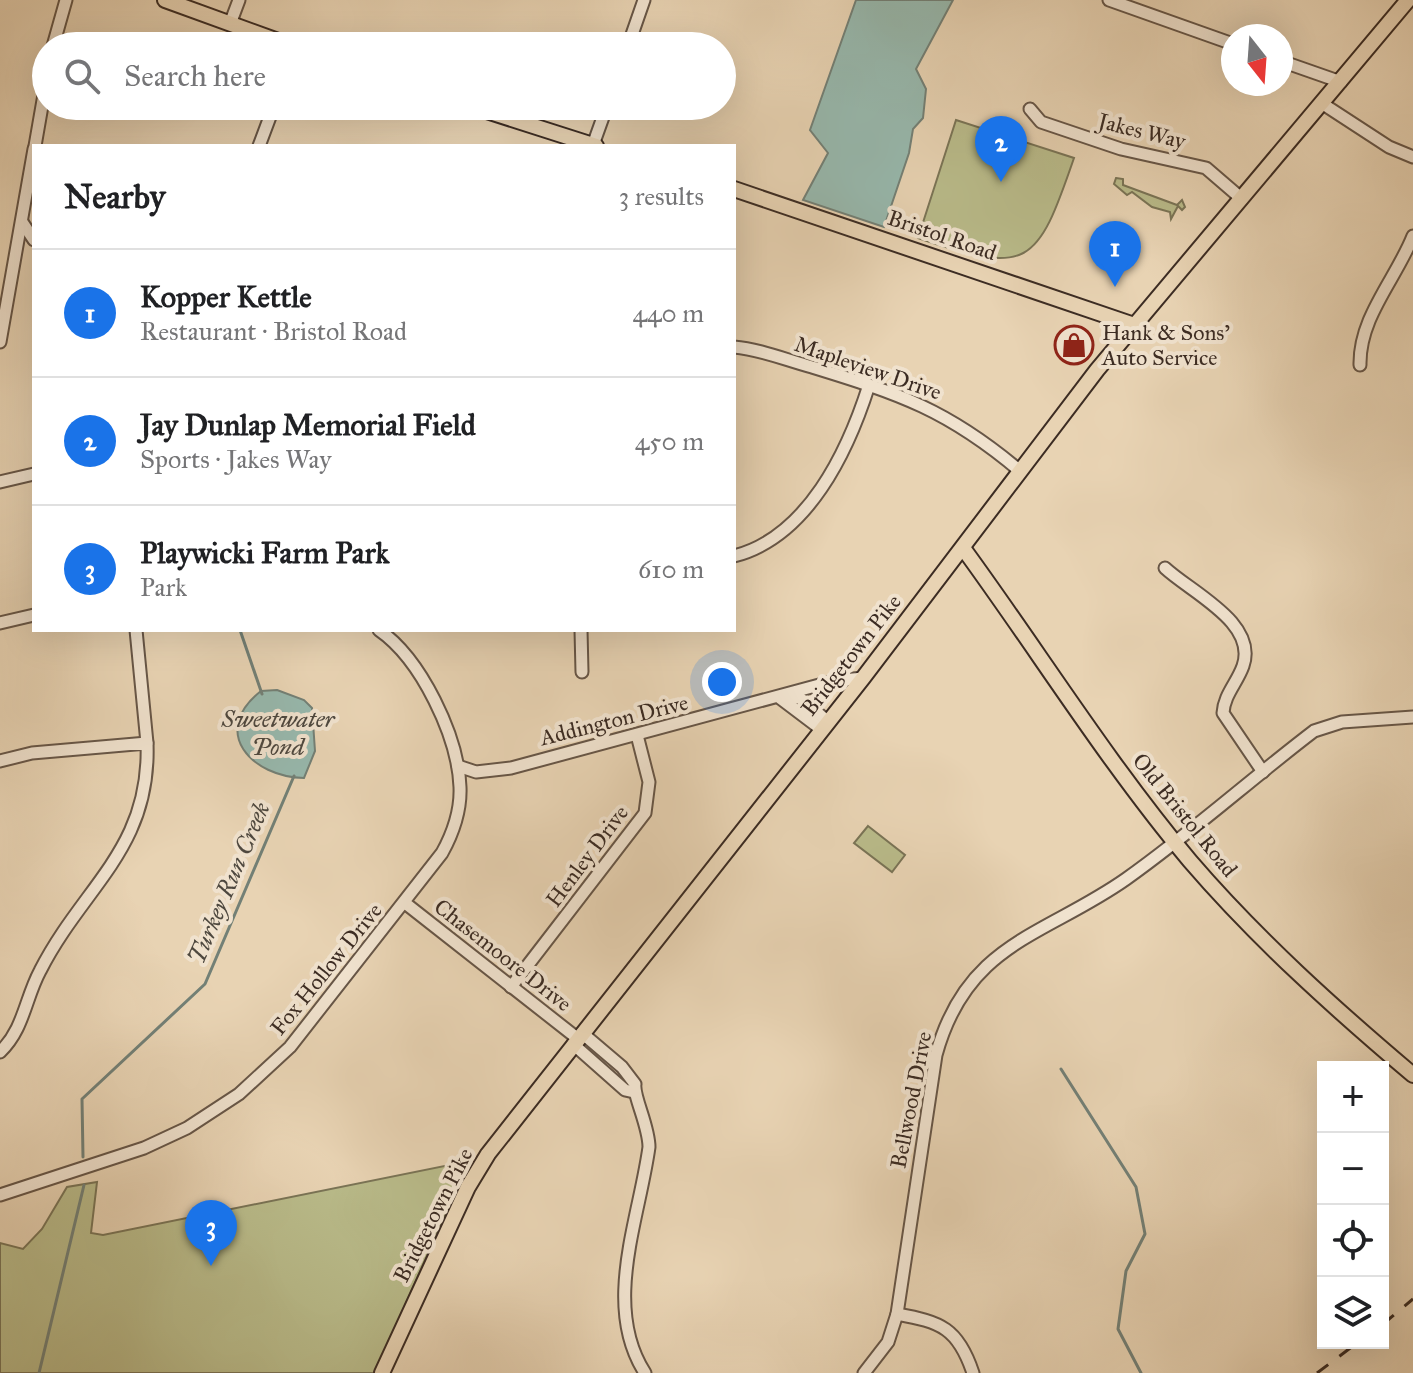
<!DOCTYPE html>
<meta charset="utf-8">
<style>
:root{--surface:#fff;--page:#f2f2f2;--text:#202124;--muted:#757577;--line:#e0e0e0;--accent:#1a73e8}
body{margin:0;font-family:"IM FELL Great Primer",serif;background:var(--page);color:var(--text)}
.controls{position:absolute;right:24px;bottom:24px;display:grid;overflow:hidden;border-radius:0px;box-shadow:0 8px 32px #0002}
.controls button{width:72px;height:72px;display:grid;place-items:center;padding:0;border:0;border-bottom:2px solid var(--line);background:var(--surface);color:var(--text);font:40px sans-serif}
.compass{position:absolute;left:1221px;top:24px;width:72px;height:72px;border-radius:50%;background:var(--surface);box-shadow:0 8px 32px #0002;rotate:163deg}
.you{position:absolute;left:722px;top:682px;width:28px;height:28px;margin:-20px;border:6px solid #fff;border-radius:50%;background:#1a73e8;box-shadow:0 0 0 12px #1a73e833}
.badge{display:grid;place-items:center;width:52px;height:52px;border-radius:50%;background:var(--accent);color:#fff;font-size:26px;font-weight:700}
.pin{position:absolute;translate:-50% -66px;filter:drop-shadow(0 2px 4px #0008)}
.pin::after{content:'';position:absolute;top:42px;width:28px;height:24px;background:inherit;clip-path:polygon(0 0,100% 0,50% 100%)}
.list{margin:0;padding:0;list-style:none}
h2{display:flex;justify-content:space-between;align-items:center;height:104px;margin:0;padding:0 32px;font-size:34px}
h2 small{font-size:26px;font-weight:400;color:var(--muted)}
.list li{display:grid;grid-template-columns:52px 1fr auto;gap:24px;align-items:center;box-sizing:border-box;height:128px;padding:0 32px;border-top:2px solid var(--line)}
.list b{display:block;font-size:30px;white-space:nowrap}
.list p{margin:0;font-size:26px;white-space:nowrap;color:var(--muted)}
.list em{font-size:26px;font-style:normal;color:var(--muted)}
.icon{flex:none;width:44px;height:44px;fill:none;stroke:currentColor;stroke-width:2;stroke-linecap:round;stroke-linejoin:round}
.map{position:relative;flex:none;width:1413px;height:1373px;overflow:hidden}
.search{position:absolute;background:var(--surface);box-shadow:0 8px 32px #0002;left:32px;top:32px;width:704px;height:88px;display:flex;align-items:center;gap:20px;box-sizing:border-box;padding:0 28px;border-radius:44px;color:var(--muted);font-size:30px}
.panel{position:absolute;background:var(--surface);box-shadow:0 8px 32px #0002;left:32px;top:144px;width:704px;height:488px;border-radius:0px}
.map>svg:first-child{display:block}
.green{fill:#b9bb8a;stroke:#7a7456;stroke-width:2}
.water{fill:#97b8ad;stroke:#738076;stroke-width:2}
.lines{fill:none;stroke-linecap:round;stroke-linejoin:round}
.stream{stroke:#738076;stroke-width:3}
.minor-casing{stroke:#675647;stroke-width:15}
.major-casing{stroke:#3c2c23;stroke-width:18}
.minor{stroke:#f0e2ce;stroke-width:11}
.major{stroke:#e8d3b3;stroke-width:14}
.rail{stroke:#3c2c23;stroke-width:3;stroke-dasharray:14 14;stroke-linecap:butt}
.labels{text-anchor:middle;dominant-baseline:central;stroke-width:8;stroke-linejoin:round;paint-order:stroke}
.street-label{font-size:22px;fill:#3c2c23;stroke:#f0e2ce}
.poi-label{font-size:22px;fill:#3c2c23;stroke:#f0e2ce;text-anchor:start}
.water-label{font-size:24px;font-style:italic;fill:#4e483f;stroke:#f0e2ce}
</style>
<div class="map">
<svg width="1413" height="1373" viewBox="0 0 1413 1373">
<rect width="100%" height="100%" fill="#e8d3b3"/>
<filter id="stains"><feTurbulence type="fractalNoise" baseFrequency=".0025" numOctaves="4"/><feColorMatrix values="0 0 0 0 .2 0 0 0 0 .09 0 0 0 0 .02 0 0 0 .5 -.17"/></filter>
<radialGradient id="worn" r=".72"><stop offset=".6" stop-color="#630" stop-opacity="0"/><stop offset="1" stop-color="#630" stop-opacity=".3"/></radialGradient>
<g class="green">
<path d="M956 120 1074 158C1037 266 1029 276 918 238Z"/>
<polygon points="1116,178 1123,179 1123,185 1177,205 1182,200 1185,207 1182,210 1178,206 1171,219 1170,212 1152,207 1132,192 1127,195 1114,184"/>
<polygon points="868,826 905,855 892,872 854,843"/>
<polygon points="469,1161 375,1373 0,1373 0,1243 23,1249 42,1229 67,1187 97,1182 91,1233 103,1235"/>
</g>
<g class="water">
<polygon points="856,0 953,0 916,69 926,89 923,118 913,129 909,153 884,227 803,200 828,153 810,130"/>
<path d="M277 690 304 700 312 708 315 751 304 778C252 777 209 732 261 691Z"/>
</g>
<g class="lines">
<g class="stream">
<polyline points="240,630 262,694"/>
<polyline points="1061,1069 1136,1187 1145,1234 1126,1271 1118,1329 1141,1373"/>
<polyline points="83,1157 82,1099 205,984 294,776"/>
<polyline points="39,1373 84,1185"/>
</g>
<g class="minor-casing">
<g id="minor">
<polyline points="1109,0 1233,44"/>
<polyline points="230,24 239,0"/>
<polyline points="53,46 66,0"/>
<polyline points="628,46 644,0"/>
<polyline points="1281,61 1341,82"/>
<polyline points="1323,104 1389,147 1413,157"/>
<polyline points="1030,109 1041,122 1121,149 1206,168 1242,199"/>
<polyline points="593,145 607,106"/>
<polyline points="35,146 46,83"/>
<polyline points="259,146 274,106"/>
<polyline points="22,222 34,240"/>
<polyline points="0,342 34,149"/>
<path d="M734 347C760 349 786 360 812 367 900 394 948 410 1020 471"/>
<path d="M1360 365C1359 317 1396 279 1413 236"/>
<polyline points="0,482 34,474"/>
<path d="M734 556C808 537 848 451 869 385"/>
<path d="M1165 568C1192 593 1258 623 1243 666 1237 683 1224 695 1223 713L1263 772"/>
<polyline points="0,623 34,615"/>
<polyline points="136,630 147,743"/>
<polyline points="581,630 582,672"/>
<polyline points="780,698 821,729"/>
<polyline points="788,698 800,698 827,721"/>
<path d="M0 761 32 753 147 743C151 849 83 886 40 971 25 999 24 1029 0 1052"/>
<polyline points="458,766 476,772 511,768 834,681 863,678"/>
<polyline points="405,903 577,1038"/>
<polyline points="511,987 645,813 649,782 637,735"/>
<path d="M582 1033 622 1067 635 1084C633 1096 649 1126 649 1147 639 1220 602 1306 645 1373"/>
<polyline points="573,1044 625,1090 634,1092"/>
<path d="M0 1195 144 1148 187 1128 239 1094 290 1047 442 853C453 833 461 811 460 787 458 736 421 659 379 630"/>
<path d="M897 1314C941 1322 958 1328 973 1373"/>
<path d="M864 1373 888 1342 897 1314 936 1055C967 942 1045 936 1126 879 1191 833 1251 779 1314 731L1342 722 1413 717"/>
</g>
</g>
<g class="major-casing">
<g id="major">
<polyline points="165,0 292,46"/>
<polyline points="471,106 596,146"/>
<polyline points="734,189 1134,325"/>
<path d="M963 548C1039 652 1107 762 1190 861 1257 939 1335 1009 1413 1075"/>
<polyline points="382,1373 468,1187 488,1154 863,678 1097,370 1408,0"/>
</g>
</g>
<use href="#minor" class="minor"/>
<use href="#major" class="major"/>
<g class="rail">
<polyline points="1383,1324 1413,1299"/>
<polyline points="1317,1373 1357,1343"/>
</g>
</g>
<defs>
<g id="shop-ring" transform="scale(2)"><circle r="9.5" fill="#f0e2ce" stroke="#8f2418" stroke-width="1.5"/><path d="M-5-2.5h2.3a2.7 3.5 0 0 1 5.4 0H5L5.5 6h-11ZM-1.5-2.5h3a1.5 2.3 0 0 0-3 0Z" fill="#8f2418"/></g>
</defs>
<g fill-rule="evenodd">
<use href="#shop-ring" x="1074" y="345"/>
</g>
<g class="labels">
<g class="street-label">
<text transform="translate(1142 131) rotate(14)">Jakes Way</text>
<text transform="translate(942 235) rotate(19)">Bristol Road</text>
<text transform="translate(868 368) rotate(19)">Mapleview Drive</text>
<text transform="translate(851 655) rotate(-52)">Bridgetown Pike</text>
<text transform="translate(614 720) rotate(-14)">Addington Drive</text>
<text transform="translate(1185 815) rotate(51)">Old Bristol Road</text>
<text transform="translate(587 856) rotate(-53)">Henley Drive</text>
<text transform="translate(503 955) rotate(38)">Chasemoore Drive</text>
<text transform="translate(326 969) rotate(-51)">Fox Hollow Drive</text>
<text transform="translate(911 1100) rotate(-79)">Bellwood Drive</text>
<text transform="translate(433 1215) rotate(-63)">Bridgetown Pike</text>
</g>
<g class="poi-label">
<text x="1102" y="332">Hank &amp; Sons'<tspan x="1102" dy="25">Auto Service</tspan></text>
</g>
<g class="water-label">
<text x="278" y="719">Sweetwater<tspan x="278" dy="28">Pond</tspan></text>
<text transform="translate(229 883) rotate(-67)">Turkey Run Creek</text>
</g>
</g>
<rect width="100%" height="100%" filter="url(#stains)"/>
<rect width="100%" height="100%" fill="url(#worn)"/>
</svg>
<div class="controls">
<button>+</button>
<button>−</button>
<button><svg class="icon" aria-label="locate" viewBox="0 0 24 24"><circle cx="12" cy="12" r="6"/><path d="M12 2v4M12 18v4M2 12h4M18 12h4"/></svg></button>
<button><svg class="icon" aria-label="layers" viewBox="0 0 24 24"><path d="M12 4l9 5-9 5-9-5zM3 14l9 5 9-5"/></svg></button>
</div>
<svg class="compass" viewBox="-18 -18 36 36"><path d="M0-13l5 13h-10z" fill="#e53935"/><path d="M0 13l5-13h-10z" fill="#757577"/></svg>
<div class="you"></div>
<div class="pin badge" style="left:1115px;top:287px">1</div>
<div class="pin badge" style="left:1001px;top:182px">2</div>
<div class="pin badge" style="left:211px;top:1266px">3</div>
<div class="search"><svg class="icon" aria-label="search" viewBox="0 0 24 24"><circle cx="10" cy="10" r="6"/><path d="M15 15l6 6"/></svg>Search here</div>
<section class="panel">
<h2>Nearby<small>3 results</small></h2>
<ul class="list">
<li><span class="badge">1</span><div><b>Kopper Kettle</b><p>Restaurant · Bristol Road</p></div><em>440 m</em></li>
<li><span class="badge">2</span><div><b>Jay Dunlap Memorial Field</b><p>Sports · Jakes Way</p></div><em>450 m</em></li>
<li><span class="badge">3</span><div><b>Playwicki Farm Park</b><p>Park</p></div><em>610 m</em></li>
</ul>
</section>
</div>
